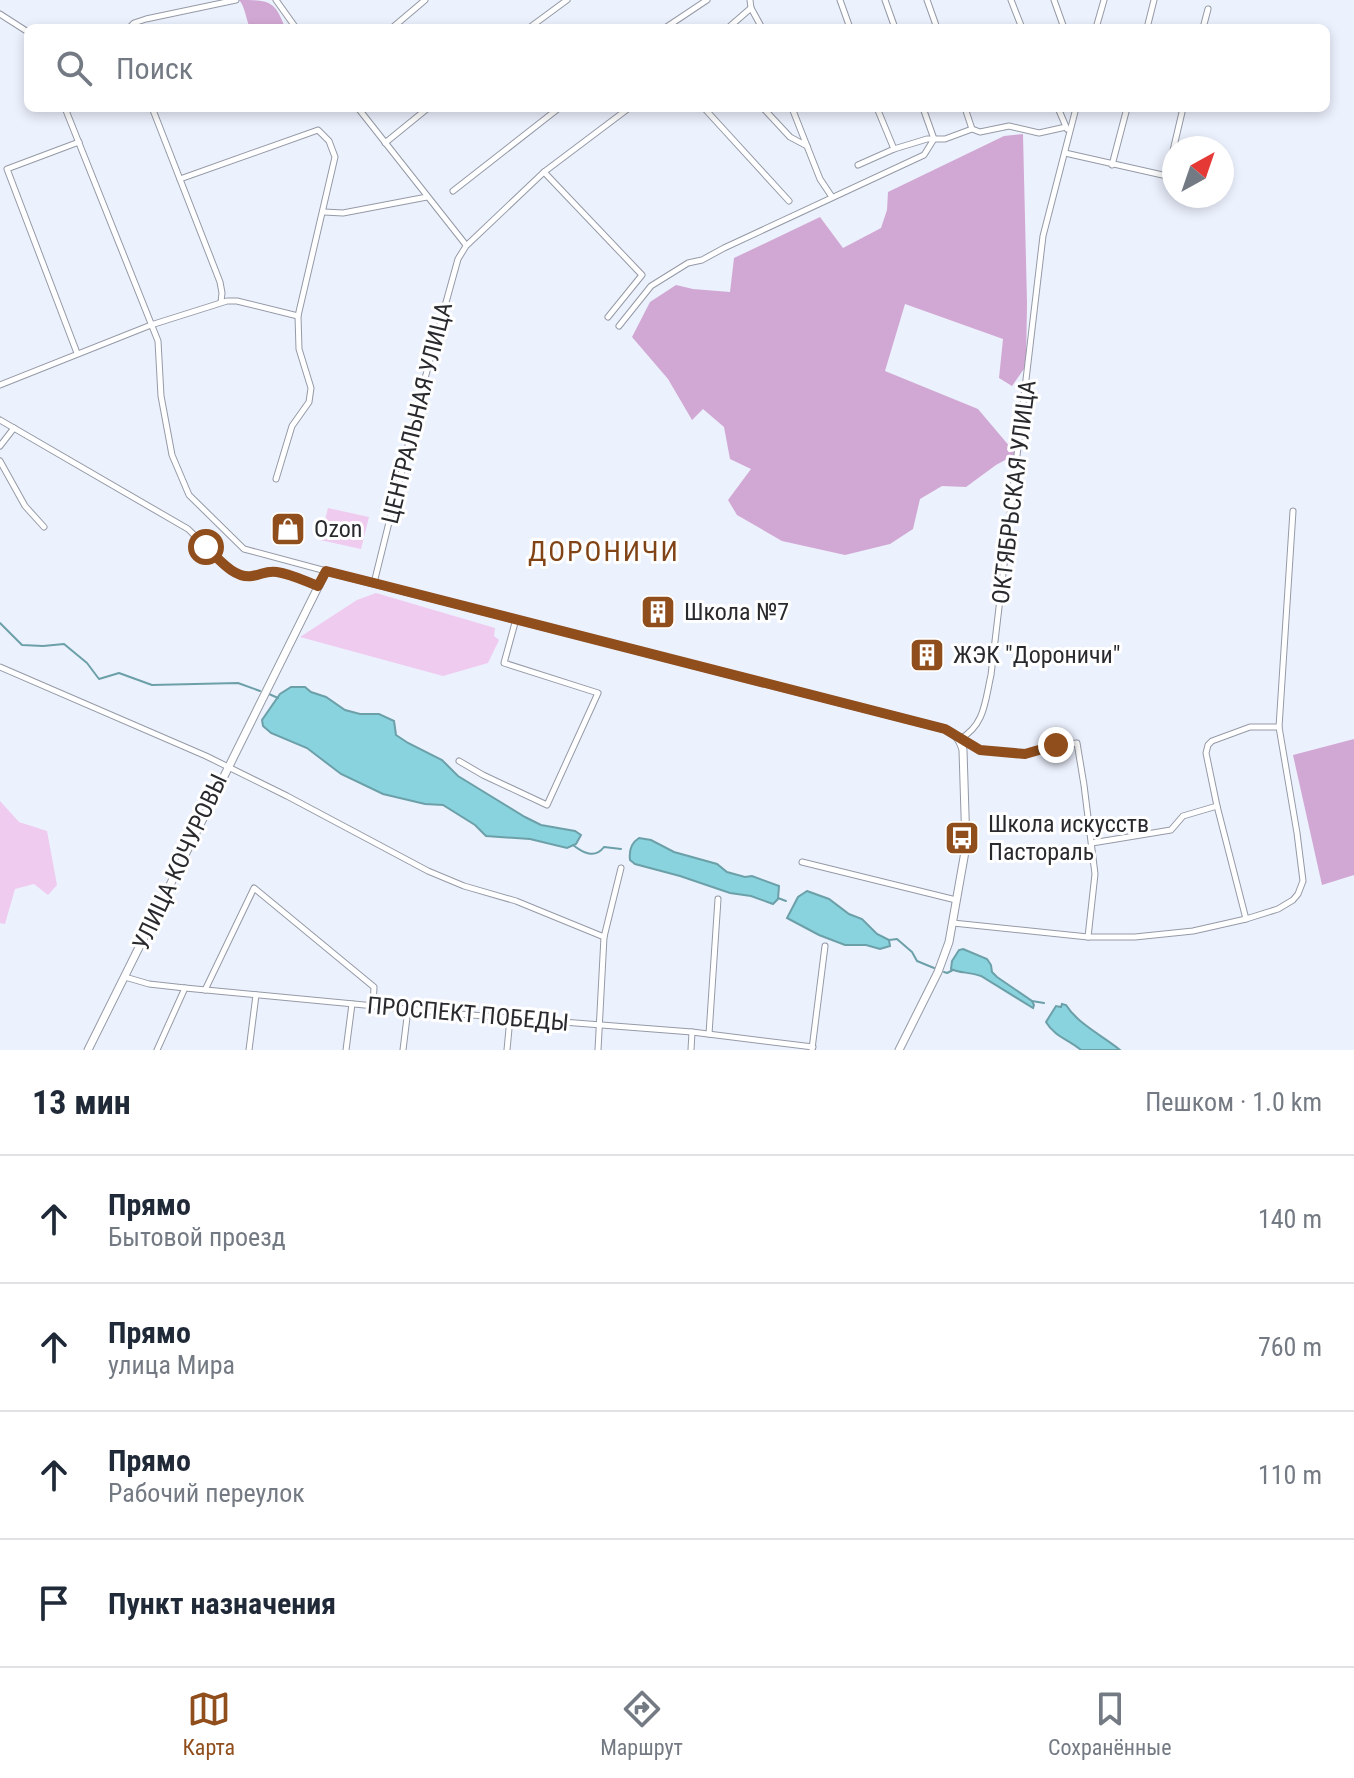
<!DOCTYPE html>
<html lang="ru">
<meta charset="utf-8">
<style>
:root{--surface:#fff;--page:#f2f2f3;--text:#1f2937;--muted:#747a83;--line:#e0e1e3;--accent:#904e1d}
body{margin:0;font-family:"Roboto Condensed",sans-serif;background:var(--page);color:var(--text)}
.compass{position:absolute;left:1162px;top:136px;width:72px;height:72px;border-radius:50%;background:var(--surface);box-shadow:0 4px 12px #0003;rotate:40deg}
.stop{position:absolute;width:24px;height:24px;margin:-18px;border:6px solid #904e1d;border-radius:50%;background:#fff}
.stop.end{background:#904e1d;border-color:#fff;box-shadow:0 2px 8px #0008}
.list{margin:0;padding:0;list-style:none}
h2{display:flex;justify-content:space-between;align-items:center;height:104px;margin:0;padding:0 32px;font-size:34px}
h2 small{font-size:26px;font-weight:400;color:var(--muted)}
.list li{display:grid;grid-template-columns:52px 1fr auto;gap:24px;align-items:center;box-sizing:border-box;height:128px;padding:0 32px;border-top:2px solid var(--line)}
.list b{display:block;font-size:30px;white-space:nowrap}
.list p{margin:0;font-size:26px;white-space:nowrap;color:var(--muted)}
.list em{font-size:26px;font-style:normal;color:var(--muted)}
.icon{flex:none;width:44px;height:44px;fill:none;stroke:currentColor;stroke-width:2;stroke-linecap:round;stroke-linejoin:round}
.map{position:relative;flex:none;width:1354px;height:1050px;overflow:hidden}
.search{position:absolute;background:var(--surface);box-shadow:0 4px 12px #0003;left:24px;right:24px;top:24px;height:88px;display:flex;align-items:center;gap:20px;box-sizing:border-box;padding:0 28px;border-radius:12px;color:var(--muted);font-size:30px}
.sheet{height:616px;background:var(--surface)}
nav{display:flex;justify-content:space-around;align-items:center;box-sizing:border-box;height:112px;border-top:2px solid var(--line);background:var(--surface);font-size:22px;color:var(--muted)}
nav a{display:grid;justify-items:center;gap:4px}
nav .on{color:var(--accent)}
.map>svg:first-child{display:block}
.green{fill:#efcbf0}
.forest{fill:#d1a8d3}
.water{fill:#89d3de;stroke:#6ca0a9;stroke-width:2}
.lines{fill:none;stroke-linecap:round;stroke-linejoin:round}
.stream{stroke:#6ca0a9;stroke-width:2}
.minor-casing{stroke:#959aa6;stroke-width:7}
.tertiary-casing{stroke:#959aa6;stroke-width:9}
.minor{stroke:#fff;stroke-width:5}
.tertiary{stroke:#fff;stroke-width:7}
.route{stroke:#904e1d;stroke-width:10}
.labels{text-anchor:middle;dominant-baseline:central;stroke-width:6;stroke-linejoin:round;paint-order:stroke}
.street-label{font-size:24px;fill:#282a2e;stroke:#fff}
.poi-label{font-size:24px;fill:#282a2e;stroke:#fff;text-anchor:start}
.quarter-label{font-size:28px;letter-spacing:2px;fill:#804417;stroke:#fff}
</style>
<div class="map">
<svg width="1354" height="1050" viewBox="0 0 1354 1050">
<rect width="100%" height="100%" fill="#ecf1fe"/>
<g class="green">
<polygon points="328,508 369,517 361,549 320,540"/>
<polygon points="376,593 495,628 494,636 499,640 488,663 443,676 300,637 357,600"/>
<polygon points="0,801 19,822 47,831 57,885 48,895 34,884 15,889 5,924 0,923"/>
</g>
<g class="forest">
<path d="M239 0C269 0 275 0 285 28H250C246 20 245 6 239 0Z"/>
<polygon points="1023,134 1027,303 1026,366 1012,386 999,378 1003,339 905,304 885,371 978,409 1016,454 996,465 966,487 942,486 920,499 913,529 890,544 845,555 782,541 737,515 728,500 751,469 730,459 724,427 703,409 692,420 668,379 632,337 650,302 676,285 693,289 730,292 734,258 820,217 843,248 881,228 887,210 888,192 1004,136"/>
<polygon points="1354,739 1354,875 1322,885 1293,755"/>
</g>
<g class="water">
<polygon points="291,687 305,687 311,692 326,697 345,710 360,714 379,714 394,721 396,735 408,743 442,760 458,776 525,817 541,825 575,831 581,835 576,844 567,848 530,839 486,836 475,825 443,805 425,804 383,794 341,774 307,748 271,733 263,726 262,720 280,694"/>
<path d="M639 838 651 840 674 852 717 864 727 872 745 877 752 876 779 886 778 899 773 904 751 896 730 893 680 876 635 864 630 860C629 852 631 843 639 838Z"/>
<polygon points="807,891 829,899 849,914 862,919 877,934 889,940 890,946 880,949 866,945 845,945 819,935 787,918 798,897"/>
<path d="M963 949 987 959 991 965 992 972 997 977 1032 1001 1034 1005 1033 1008 981 976C969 972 959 973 951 969L952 961 959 950Z"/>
<path d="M1062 1004 1066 1005C1078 1024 1103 1036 1120 1050H1081C1069 1040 1054 1036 1046 1022L1056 1006 1061 1007Z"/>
</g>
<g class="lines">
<g class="stream">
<polyline points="0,623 22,645 43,646 64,644 87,663 99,679 119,673 152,685 238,683 260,691"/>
<polyline points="269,694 278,698"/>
<path d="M573 845C583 853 595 859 604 847L621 849"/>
<polyline points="778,898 786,901"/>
<polyline points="889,940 897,939 912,952 917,961 934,968"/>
<polyline points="944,972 947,973 953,970"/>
<polyline points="1032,1001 1044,1003"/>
</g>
<g class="minor-casing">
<g id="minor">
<polyline points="276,0 296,28"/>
<polyline points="750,0 751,8 762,28"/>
<polyline points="840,0 850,28"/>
<polyline points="885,0 895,28"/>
<polyline points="927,0 937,28"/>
<polyline points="1011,0 1022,28"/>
<polyline points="1054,0 1064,28"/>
<polyline points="0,14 28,32"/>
<polyline points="129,28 134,23 146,19 236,0"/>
<polyline points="392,28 425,0"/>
<polyline points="529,28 567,0"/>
<polyline points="665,28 707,0"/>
<polyline points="728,28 751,8"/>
<polyline points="1096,28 1104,0"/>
<polyline points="1147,28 1154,0"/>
<polyline points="1203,28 1208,9"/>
<polyline points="65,108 158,341 161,396 172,455 189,495 244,549 326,571"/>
<polyline points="158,108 153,110 220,282 222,293 221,302"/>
<polyline points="358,108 466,245"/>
<polyline points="704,108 789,201"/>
<polyline points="763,108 790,137 807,146"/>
<polyline points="792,108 820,179 832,197"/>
<polyline points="877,108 894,149"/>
<polyline points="965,108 972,129"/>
<polyline points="1058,108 1067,129"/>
<path d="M1076 108 1043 236 991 675C985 701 985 725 960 739L980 750 1025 754 1050 746 1077 743 1084 785 1095 874 1088 937"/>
<polyline points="385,143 428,108"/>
<polyline points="1065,153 1167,176 1183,108"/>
<polyline points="858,165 894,149 927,139 945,139 972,129 980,132 1009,126 1039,133 1066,127"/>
<polyline points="1112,165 1127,108"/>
<polyline points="544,172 642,275 608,317"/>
<polyline points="180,179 318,130 329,141 335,157 298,316 299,349 311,388 309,402 292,426 276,479"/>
<polyline points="453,191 559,108"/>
<polyline points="324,212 343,213 427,197"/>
<polyline points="619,326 651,286 688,263 702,260 724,248 924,155 934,139 923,108"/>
<polyline points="77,353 7,169 79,142"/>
<polyline points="0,385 151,325 227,301 237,301 298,316"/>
<polyline points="0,420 188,529 227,567 241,575 250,577 268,571 278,572 318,586"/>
<polyline points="0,446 14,428"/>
<polyline points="0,461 25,506 44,527"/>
<polyline points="374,583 422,389 458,259 466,246 544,172 629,108"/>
<polyline points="0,667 206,756 287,796 428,871 464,886 516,901 604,937"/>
<polyline points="459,761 483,775 547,805 598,693 504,663 516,619"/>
<polyline points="1092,843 1171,830 1183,816 1217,806"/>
<polyline points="802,862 956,900"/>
<polyline points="1246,919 1217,806 1206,753 1208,745 1212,741 1250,727 1279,727"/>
<polyline points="953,923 1088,937 1135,937 1193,931 1246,919 1278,909 1293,900 1298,894 1303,881 1297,833 1279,727 1293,511"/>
<polyline points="125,977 149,984 185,988 459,1014 692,1032 813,1047"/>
<polyline points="205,990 254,888 374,987 373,1006"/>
<polyline points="709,1034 718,899"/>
<polyline points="812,1049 825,946"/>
<polyline points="157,1050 185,988"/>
<polyline points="249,1050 256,995"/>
<polyline points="346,1050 352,1004"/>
<polyline points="403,1050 408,1009"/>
<polyline points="507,1050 510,1018"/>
<polyline points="598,1050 604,937 621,868"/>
<polyline points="691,1050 692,1032"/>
</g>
</g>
<g class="tertiary-casing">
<path id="tertiary" d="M88 1050 326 571 945 729C955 733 960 739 963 750L966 846 949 942 938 972 899 1050"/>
</g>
<use href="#minor" class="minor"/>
<use href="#tertiary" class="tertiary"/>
</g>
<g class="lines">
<path class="route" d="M206 547C218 558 234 579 252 576 261 575 267 570 277 572 291 574 305 581 318 586L326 571 374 583 945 729 980 750 1025 754 1056 745"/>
</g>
<defs>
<g id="shop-square" transform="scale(1.8)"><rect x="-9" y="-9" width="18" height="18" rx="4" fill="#904e1d" stroke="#fff"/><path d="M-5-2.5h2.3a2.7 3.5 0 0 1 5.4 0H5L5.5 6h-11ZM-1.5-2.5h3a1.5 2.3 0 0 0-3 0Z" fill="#fff"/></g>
<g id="building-square" transform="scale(1.8)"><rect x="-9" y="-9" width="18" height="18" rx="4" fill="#904e1d" stroke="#fff"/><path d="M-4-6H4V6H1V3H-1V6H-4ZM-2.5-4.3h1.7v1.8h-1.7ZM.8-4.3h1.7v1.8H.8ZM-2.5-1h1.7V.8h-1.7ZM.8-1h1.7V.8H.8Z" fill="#fff"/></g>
<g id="bus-square" transform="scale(1.8)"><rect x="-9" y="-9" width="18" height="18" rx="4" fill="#904e1d" stroke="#fff"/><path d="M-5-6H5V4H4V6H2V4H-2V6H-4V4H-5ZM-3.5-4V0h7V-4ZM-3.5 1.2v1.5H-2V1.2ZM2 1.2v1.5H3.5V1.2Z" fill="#fff"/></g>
</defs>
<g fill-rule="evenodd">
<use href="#shop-square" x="288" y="529"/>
<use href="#building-square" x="658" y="612"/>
<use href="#building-square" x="927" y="655"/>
<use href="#bus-square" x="962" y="838"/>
</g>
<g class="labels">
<g class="street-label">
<text transform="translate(417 413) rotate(-76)">ЦЕНТРАЛЬНАЯ УЛИЦА</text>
<text transform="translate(1014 492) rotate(-83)">ОКТЯБРЬСКАЯ УЛИЦА</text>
<text transform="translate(180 862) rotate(-65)">УЛИЦА КОЧУРОВЫ</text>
<text transform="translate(468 1014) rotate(5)">ПРОСПЕКТ ПОБЕДЫ</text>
</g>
<g class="poi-label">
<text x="314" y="529">Ozon</text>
<text x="684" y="612">Школа №7</text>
<text x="953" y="655">ЖЭК "Дороничи"</text>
<text x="988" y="824">Школа искусств<tspan x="988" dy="28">Пастораль</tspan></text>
</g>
<g class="quarter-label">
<text x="604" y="551">ДОРОНИЧИ</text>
</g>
</g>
</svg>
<svg class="compass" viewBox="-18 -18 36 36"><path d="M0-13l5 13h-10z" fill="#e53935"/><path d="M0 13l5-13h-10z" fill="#747a83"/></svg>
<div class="stop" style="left:206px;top:547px"></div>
<div class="stop end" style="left:1056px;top:745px"></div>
<div class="search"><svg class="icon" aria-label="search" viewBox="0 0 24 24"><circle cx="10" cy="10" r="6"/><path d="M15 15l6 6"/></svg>Поиск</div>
</div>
<section class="sheet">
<h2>13 мин<small>Пешком · 1.0 km</small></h2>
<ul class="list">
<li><svg class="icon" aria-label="ahead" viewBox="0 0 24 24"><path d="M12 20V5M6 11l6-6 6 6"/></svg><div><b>Прямо</b><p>Бытовой проезд</p></div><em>140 m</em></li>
<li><svg class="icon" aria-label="ahead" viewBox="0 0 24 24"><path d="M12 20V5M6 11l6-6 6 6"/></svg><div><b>Прямо</b><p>улица Мира</p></div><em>760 m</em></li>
<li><svg class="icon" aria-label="ahead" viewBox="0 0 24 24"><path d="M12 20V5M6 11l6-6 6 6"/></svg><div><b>Прямо</b><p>Рабочий переулок</p></div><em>110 m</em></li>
<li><svg class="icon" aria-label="arrive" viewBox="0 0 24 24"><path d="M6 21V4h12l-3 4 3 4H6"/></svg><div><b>Пункт назначения</b></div></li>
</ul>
</section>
<nav>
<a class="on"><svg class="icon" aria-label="map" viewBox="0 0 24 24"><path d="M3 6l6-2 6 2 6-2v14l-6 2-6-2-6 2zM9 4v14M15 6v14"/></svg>Карта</a>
<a><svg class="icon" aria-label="directions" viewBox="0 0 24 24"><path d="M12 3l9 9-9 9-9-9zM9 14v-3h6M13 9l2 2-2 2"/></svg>Маршрут</a>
<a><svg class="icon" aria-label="saved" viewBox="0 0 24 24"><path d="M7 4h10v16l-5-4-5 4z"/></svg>Сохранённые</a>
</nav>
